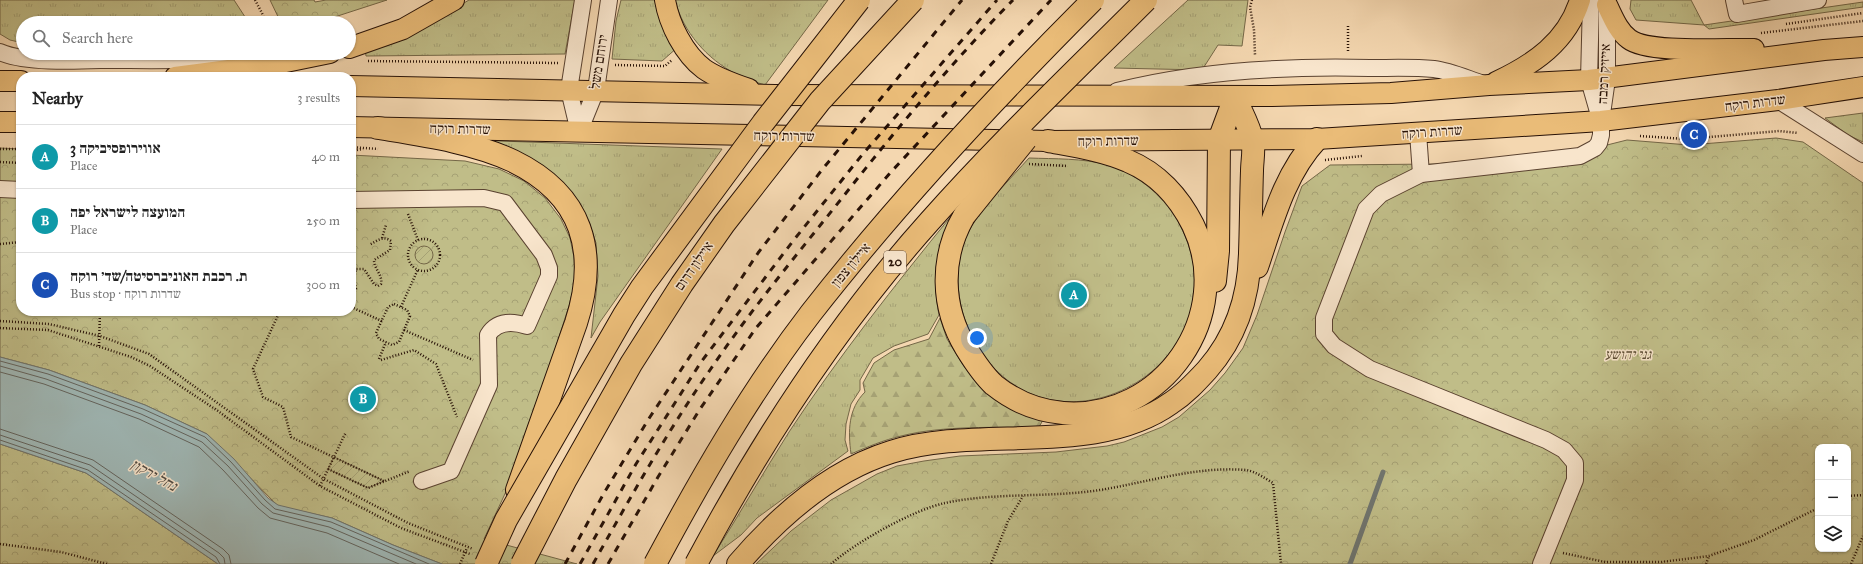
<!DOCTYPE html>
<meta charset="utf-8">
<style>
:root{--surface:#fff;--page:#f2f2f2;--text:#222;--muted:#767676;--line:#e0e0e0;--accent:#d93025}
body{margin:0;font-family:"IM FELL Great Primer","Frank Ruhl Libre",serif;background:var(--page);color:var(--text)}
.controls{position:absolute;right:12px;bottom:12px;display:grid;overflow:hidden;border-radius:8px;box-shadow:0 1px 3px #0004}
.controls button{width:36px;height:36px;display:grid;place-items:center;padding:0;border:0;border-bottom:1px solid var(--line);background:var(--surface);color:var(--text);font:20px sans-serif}
.you{position:absolute;left:977px;top:338px;width:14px;height:14px;margin:-10px;border:3px solid #fff;border-radius:50%;background:#1a73e8;box-shadow:0 0 0 6px #1a73e833}
.badge{display:grid;place-items:center;width:26px;height:26px;border-radius:50%;background:var(--accent);color:#fff;font-size:13px;font-weight:700}
.pin{position:absolute;translate:-50% -50%;border:2px solid #fff;box-shadow:0 1px 4px #0006}
.list{margin:0;padding:0;list-style:none}
h2{display:flex;justify-content:space-between;align-items:center;height:52px;margin:0;padding:0 16px;font-size:17px}
h2 small{font-size:13px;font-weight:400;color:var(--muted)}
.list li{display:grid;grid-template-columns:26px 1fr auto;gap:12px;align-items:center;box-sizing:border-box;height:64px;padding:0 16px;border-top:1px solid var(--line)}
.list b{display:block;font-size:15px;white-space:nowrap}
.list p{margin:0;font-size:13px;white-space:nowrap;color:var(--muted)}
.list em{font-size:13px;font-style:normal;color:var(--muted)}
.icon{flex:none;width:22px;height:22px;fill:none;stroke:currentColor;stroke-width:2;stroke-linecap:round;stroke-linejoin:round}
.map{position:relative;flex:none;width:1863px;height:564px;overflow:hidden}
.search{position:absolute;background:var(--surface);box-shadow:0 1px 3px #0004;left:16px;top:16px;width:340px;height:44px;display:flex;align-items:center;gap:10px;box-sizing:border-box;padding:0 14px;border-radius:22px;color:var(--muted);font-size:15px}
.panel{position:absolute;background:var(--surface);box-shadow:0 1px 3px #0004;left:16px;top:72px;width:340px;height:244px;border-radius:16px}
.map>svg:first-child{display:block}
.grass{fill:url(#grass-tufts);stroke:#746747}
.forest{fill:url(#forest-firs);stroke:#746747}
.park{fill:url(#park-crowns);stroke:#746747;fill-rule:evenodd}
.garden{fill:url(#garden-furrows);stroke:#746747}
.water{fill:#9fb7b5;stroke:#6f756f}
.lines{fill:none;stroke-linecap:round;stroke-linejoin:round}
.shore{stroke:#63645e;stroke-width:1}
.stream{stroke:#6f756f;stroke-width:5}
.minor-casing{stroke:#5a4230;stroke-width:18}
.major-casing{stroke:#271106;stroke-width:22}
.highway-casing{stroke:#271106;stroke-width:24}
.path{stroke:#271106;stroke-width:2.5;stroke-dasharray:1 2;stroke-linecap:butt}
.minor{stroke:#f8e5cc;stroke-width:16}
.major{stroke:#eabc78;stroke-width:20}
.highway{stroke:#eabc78;stroke-width:22}
.rail{stroke:#271106;stroke-width:3;stroke-dasharray:7 7;stroke-linecap:butt}
.highway-bridge-casing{stroke:#271106;stroke-width:24;stroke-linecap:butt}
.highway-bridge{stroke:#eabc78;stroke-width:22}
.labels{text-anchor:middle;dominant-baseline:central;stroke-width:3;stroke-linejoin:round;paint-order:stroke}
.shield{fill:#f8e5cc;stroke:#665141;stroke-width:1}
.shield-label{font-size:13px;font-weight:bold;fill:#271106}
.street-label{font-size:14px;fill:#271106;stroke:#f8e5cc}
.park-label{font-size:14px;font-style:italic;fill:#5d4d34;stroke:#f8e5cc}
.water-label{font-size:15px;font-style:italic;fill:#514b43;stroke:#f8e5cc}
</style>
<div class="map">
<svg width="1863" height="564" viewBox="0 0 1863 564">
<defs>
<pattern id="grass-tufts" width="24" height="20" patternUnits="userSpaceOnUse"><rect width="24" height="20" fill="#c0bd88"/><path d="M3 7l-1-3M5 7V3M7 7l1-3M15 17l-1-3M17 17v-4M19 17l1-3" fill="none" stroke="#a5a174"/></pattern>
<pattern id="forest-firs" width="22" height="20" patternUnits="userSpaceOnUse"><rect width="22" height="20" fill="#c0bd88"/><path d="M5 1l3.5 6h-7zM16 11l3.5 6h-7z" fill="#a5a174"/></pattern>
<pattern id="park-crowns" width="20" height="18" patternUnits="userSpaceOnUse"><rect width="20" height="18" fill="#c0bd88"/><path d="M2 6a3 3 0 1 1 6 0M12 15a3 3 0 1 1 6 0" fill="none" stroke="#a5a174"/></pattern>
<pattern id="garden-furrows" width="10" height="10" patternUnits="userSpaceOnUse"><rect width="10" height="10" fill="#c0bd88"/><path d="M-1 1l2-2M0 10L10 0M9 11l2-2" fill="none" stroke="#a5a174"/></pattern>
</defs>
<rect width="100%" height="100%" fill="#f4d7b0"/>
<filter id="stains"><feTurbulence type="fractalNoise" baseFrequency=".005" numOctaves="4"/><feColorMatrix values="0 0 0 0 .2 0 0 0 0 .09 0 0 0 0 .02 0 0 0 .5 -.17"/></filter>
<radialGradient id="worn" r=".72"><stop offset=".6" stop-color="#630" stop-opacity="0"/><stop offset="1" stop-color="#630" stop-opacity=".3"/></radialGradient>
<g class="grass">
<polygon points="0,0 234,0 249,23 23,23 23,43 10,40 0,34"/>
<polygon points="469,0 575,0 565,54 366,56 365,49 427,25"/>
<polygon points="621,0 655,0 678,47 662,61 612,59 616,21"/>
<path d="M675 0H828L765 85C755 82 745 79 736 74 707 59 683 32 675 0Z"/>
<polygon points="1188,0 1248,0 1242,46 1218,45 1202,70 1114,68"/>
<polygon points="1631,0 1691,0 1704,25 1863,2 1863,7 1709,29 1704,25 1636,20 1630,9"/>
<polygon points="1863,113 1863,142 1848,135 1825,118"/>
<polygon points="472,140 722,149 600,322 591,338 598,276 596,243 589,222 575,197 559,179"/>
<path d="M1029 158C1054 159 1083 158 1108 165 1140 175 1166 198 1181 227 1251 366 1039 482 969 330 954 297 953 252 975 221 990 199 1011 178 1029 158Z"/>
<path d="M952 215C939 253 931 274 939 315L928 334 894 346 873 358 860 380V390L851 404 846 424 845 440 848 451 757 518 741 535 713 556C739 515 763 473 789 432 839 356 895 285 952 215Z"/>
</g>
<path class="forest" d="M940 318 947 339 963 365 977 383 1043 420 1039 427C994 428 945 425 901 436 884 440 867 447 851 454 848 431 848 409 865 392L863 383 874 363 894 350 929 339Z"/>
<g class="park">
<polygon points="270,0 314,0 315,2 326,0 387,0 316,23 281,23"/>
<path d="M1776 138 1803 142 1863 183V564H756L791 531 831 500 877 474 897 466 924 461 960 456 1056 452 1107 446 1124 442 1162 427 1179 417 1210 390 1225 373 1243 348 1257 315 1285 232 1302 186 1330 165 1435 164 1595 148 1627 140 1689 145ZM1818 447H1848V549H1818Z"/>
<polygon points="0,148 21,149 21,311 351,311 351,155 465,161 499,169 524,181 545,198 561,219 570,238 574,257 575,281 569,306 516,470 484,539 577,564 442,564 393,545 332,518 278,506 207,434 145,405 49,370 0,357"/>
<polygon points="0,444 86,473 218,564 0,564"/>
</g>
<g class="garden">
<circle cx="424" cy="255" r="9"/>
<polygon points="334,457 384,481 368,488 328,469"/>
</g>
<polygon class="water" points="0,357 49,370 145,405 207,434 234,459 268,498 278,505 332,518 393,545 442,564 218,564 86,473 0,444"/>
<g class="lines">
<g class="shore">
<polyline points="0,361 48,374 143,409 205,437 231,462 265,500 275,509 331,522 429,564"/>
<polyline points="0,366 46,379 141,414 202,442 228,466 262,504 273,513 329,527 416,564"/>
<polyline points="0,372 44,384 139,419 199,447 223,470 258,508 270,518 327,533 399,564"/>
<polyline points="0,429 93,460 223,549 229,555 231,564"/>
<polyline points="0,435 90,465 219,553 224,558 225,564"/>
<polyline points="0,440 88,470 216,557 220,564"/>
</g>
<polyline class="stream" points="1350,564 1383,472"/>
<g class="minor-casing">
<g id="minor">
<polyline points="1591,0 1589,80 1599,115"/>
<polyline points="1734,0 1737,14 1818,0"/>
<path d="M0 52C25 63 74 61 102 60 161 60 220 62 278 53"/>
<path d="M1117 91C1199 70 1286 66 1370 68 1391 68 1413 67 1434 69 1450 71 1468 79 1484 84"/>
<polyline points="1778,100 1863,154"/>
<polyline points="579,132 596,90 609,0"/>
<polyline points="579,132 569,90 583,0"/>
<polyline points="1418,133 1421,174"/>
<polyline points="0,189 21,190"/>
<path d="M351 200 484 198 505 203 544 255 549 268V276L527 326C512 321 497 321 488 335L489 385 451 471 422 481"/>
<polyline points="1541,564 1575,480 1575,463 1564,450 1546,440 1370,369 1334,346 1324,334 1324,318 1366,209 1381,194 1421,174 1580,156 1595,148 1599,143 1601,135 1601,121 1607,79 1607,6"/>
</g>
</g>
<g class="major-casing">
<g id="major">
<path d="M665 0C669 24 684 54 704 69 717 78 734 84 749 89"/>
<path d="M1607 5C1613 17 1618 31 1629 39 1648 54 1727 48 1754 49"/>
<polyline points="349,48 403,29 454,0"/>
<polyline points="175,77 281,63 330,53"/>
<polyline points="0,81 21,81"/>
<path d="M1496 82C1534 64 1567 42 1580 0"/>
<polyline points="351,86 775,95 1272,96 1391,93 1489,85 1589,80 1824,50 1863,47"/>
<polyline points="0,122 21,122"/>
<polyline points="351,127 1048,141 1317,139 1601,121 1778,100 1863,87"/>
</g>
</g>
<g class="highway-casing">
<g id="highway">
<path d="M378 128C421 135 473 142 513 161 583 195 599 252 576 323L517 490"/>
<path d="M964 216C940 258 941 307 966 348 974 361 983 375 994 385 1014 401 1038 411 1063 413 1163 421 1236 315 1193 225 1179 197 1157 173 1128 161 1103 150 1075 146 1048 141"/>
<path d="M1257 267C1272 223 1284 174 1317 139"/>
<polyline points="1215,281 1218,251 1219,140 1235,97"/>
<path d="M738 564C779 516 830 471 891 452 978 424 1094 458 1171 403 1185 394 1196 382 1207 370 1236 337 1249 297 1250 253 1251 226 1251 199 1252 171 1252 161 1255 148 1252 139 1249 125 1240 110 1235 97"/>
</g>
</g>
<g class="path">
<polyline points="255,0 263,15 264,23"/>
<polyline points="1252,0 1250,7 1254,30 1255,55"/>
<polyline points="1786,24 1863,13"/>
<polyline points="1761,33 1863,21"/>
<polyline points="1348,51 1348,24"/>
<polyline points="368,61 559,63"/>
<polyline points="615,65 665,66 672,60"/>
<polyline points="1640,136 1686,139 1779,131 1798,133"/>
<polyline points="351,147 378,149"/>
<polyline points="0,149 21,149"/>
<polyline points="351,151 363,149"/>
<polyline points="1325,160 1362,156"/>
<polyline points="0,162 21,163"/>
<polyline points="1029,164 1068,166"/>
<polyline points="408,214 418,240"/>
<polyline points="382,238 386,225"/>
<circle cx="424" cy="255" r="16"/>
<polyline points="0,244 21,242"/>
<path d="M351 300 356 289 354 279 356 269H364L374 284 378 286 381 284C383 275 374 269 374 260L390 250 391 241C383 235 377 241 369 245"/>
<polygon points="394,304 407,310 410,316 399,342 392,345 379,339 376,333 388,307"/>
<polyline points="351,307 382,321"/>
<polyline points="401,307 418,269"/>
<polyline points="280,311 253,369 263,397 283,407 291,437 384,481"/>
<polyline points="0,321 49,324 100,336 149,354 324,479 408,523 473,549"/>
<polyline points="0,328 48,330 131,357 150,366 218,411 320,486 401,528 470,554"/>
<polyline points="404,330 473,360"/>
<polyline points="99,346 100,311"/>
<polyline points="379,359 386,342"/>
<polyline points="381,360 414,350 436,364 457,417"/>
<polyline points="328,469 368,488 410,471"/>
<polyline points="320,486 346,432"/>
<polyline points="1848,496 1863,495"/>
<polyline points="0,544 61,552 107,564"/>
<polyline points="1563,553 1605,562 1661,562 1709,556 1754,540 1818,508"/>
<polyline points="460,564 467,548"/>
<path d="M831 564C856 542 913 510 945 503 996 492 1049 498 1100 490 1149 482 1196 466 1246 470 1255 471 1266 479 1273 483L1281 564"/>
<polyline points="991,564 1008,521 1023,496"/>
<polyline points="1706,564 1709,556"/>
<polyline points="1851,564 1863,536"/>
</g>
<use href="#minor" class="minor"/>
<use href="#major" class="major"/>
<use href="#highway" class="highway"/>
<g class="rail">
<polyline points="565,564 604,493 648,420 758,253 821,171 962,0"/>
<polyline points="580,564 636,464 701,362 793,241 862,155 997,0"/>
<path d="M593 564C630 498 667 432 710 370 752 308 800 251 846 193 899 126 954 60 1013 0"/>
<polyline points="608,564 658,477 700,409 756,328 891,172 1051,0"/>
</g>
<g class="highway-bridge-casing">
<g id="highway-bridge">
<polyline points="964,216 1026,139"/>
<polyline points="486,564 506,520 624,315 642,287 763,123 859,0"/>
<polyline points="522,564 566,479 631,364 682,284 724,224 820,101 913,0"/>
<path d="M655 564C701 478 751 391 811 313 897 203 994 99 1093 0"/>
<path d="M696 564C761 442 837 325 929 222 998 144 1073 73 1146 0"/>
</g>
</g>
<use href="#highway-bridge" class="highway-bridge"/>
</g>
<g class="labels">
<rect class="shield" x="884" y="251" width="22" height="22" rx="3"/>
<g class="shield-label">
<text x="895" y="262">20</text>
</g>
<g class="street-label">
<text transform="translate(599 62) rotate(-81)">ירוחם משל</text>
<text transform="translate(1604 74) rotate(-87)">אייזיק רמבה</text>
<text transform="translate(1755 103) rotate(-7)">שדרות רוקח</text>
<text transform="translate(460 129) rotate(1)">שדרות רוקח</text>
<text transform="translate(1432 132) rotate(-4)">שדרות רוקח</text>
<text transform="translate(784 136) rotate(1)">שדרות רוקח</text>
<text transform="translate(1108 141) rotate(-1)">שדרות רוקח</text>
<text transform="translate(851 265) rotate(-50)">איילון צפון</text>
<text transform="translate(694 266) rotate(-55)">איילון דרום</text>
</g>
<g class="park-label">
<text x="1628" y="354">גני יהושע</text>
</g>
<g class="water-label">
<text transform="translate(154 475) rotate(29)">נחל ירקון</text>
</g>
</g>
<rect width="100%" height="100%" filter="url(#stains)"/>
<rect width="100%" height="100%" fill="url(#worn)"/>
</svg>
<div class="controls">
<button>+</button>
<button>−</button>
<button><svg class="icon" aria-label="layers" viewBox="0 0 24 24"><path d="M12 4l9 5-9 5-9-5zM3 14l9 5 9-5"/></svg></button>
</div>
<div class="you"></div>
<div class="pin badge" style="left:1074px;top:295px;background:#0f9aa8">A</div>
<div class="pin badge" style="left:363px;top:399px;background:#0f9aa8">B</div>
<div class="pin badge" style="left:1694px;top:135px;background:#1a4fb4">C</div>
<div class="search"><svg class="icon" aria-label="search" viewBox="0 0 24 24"><circle cx="10" cy="10" r="6"/><path d="M15 15l6 6"/></svg>Search here</div>
<section class="panel">
<h2>Nearby<small>3 results</small></h2>
<ul class="list">
<li><span class="badge" style="background:#0f9aa8">A</span><div><b>אווירופסיביקה 3</b><p>Place</p></div><em>40 m</em></li>
<li><span class="badge" style="background:#0f9aa8">B</span><div><b>המועצה לישראל יפה</b><p>Place</p></div><em>250 m</em></li>
<li><span class="badge" style="background:#1a4fb4">C</span><div><b>ת. רכבת האוניברסיטה/שד׳ רוקח</b><p>Bus stop · שדרות רוקח</p></div><em>300 m</em></li>
</ul>
</section>
</div>
